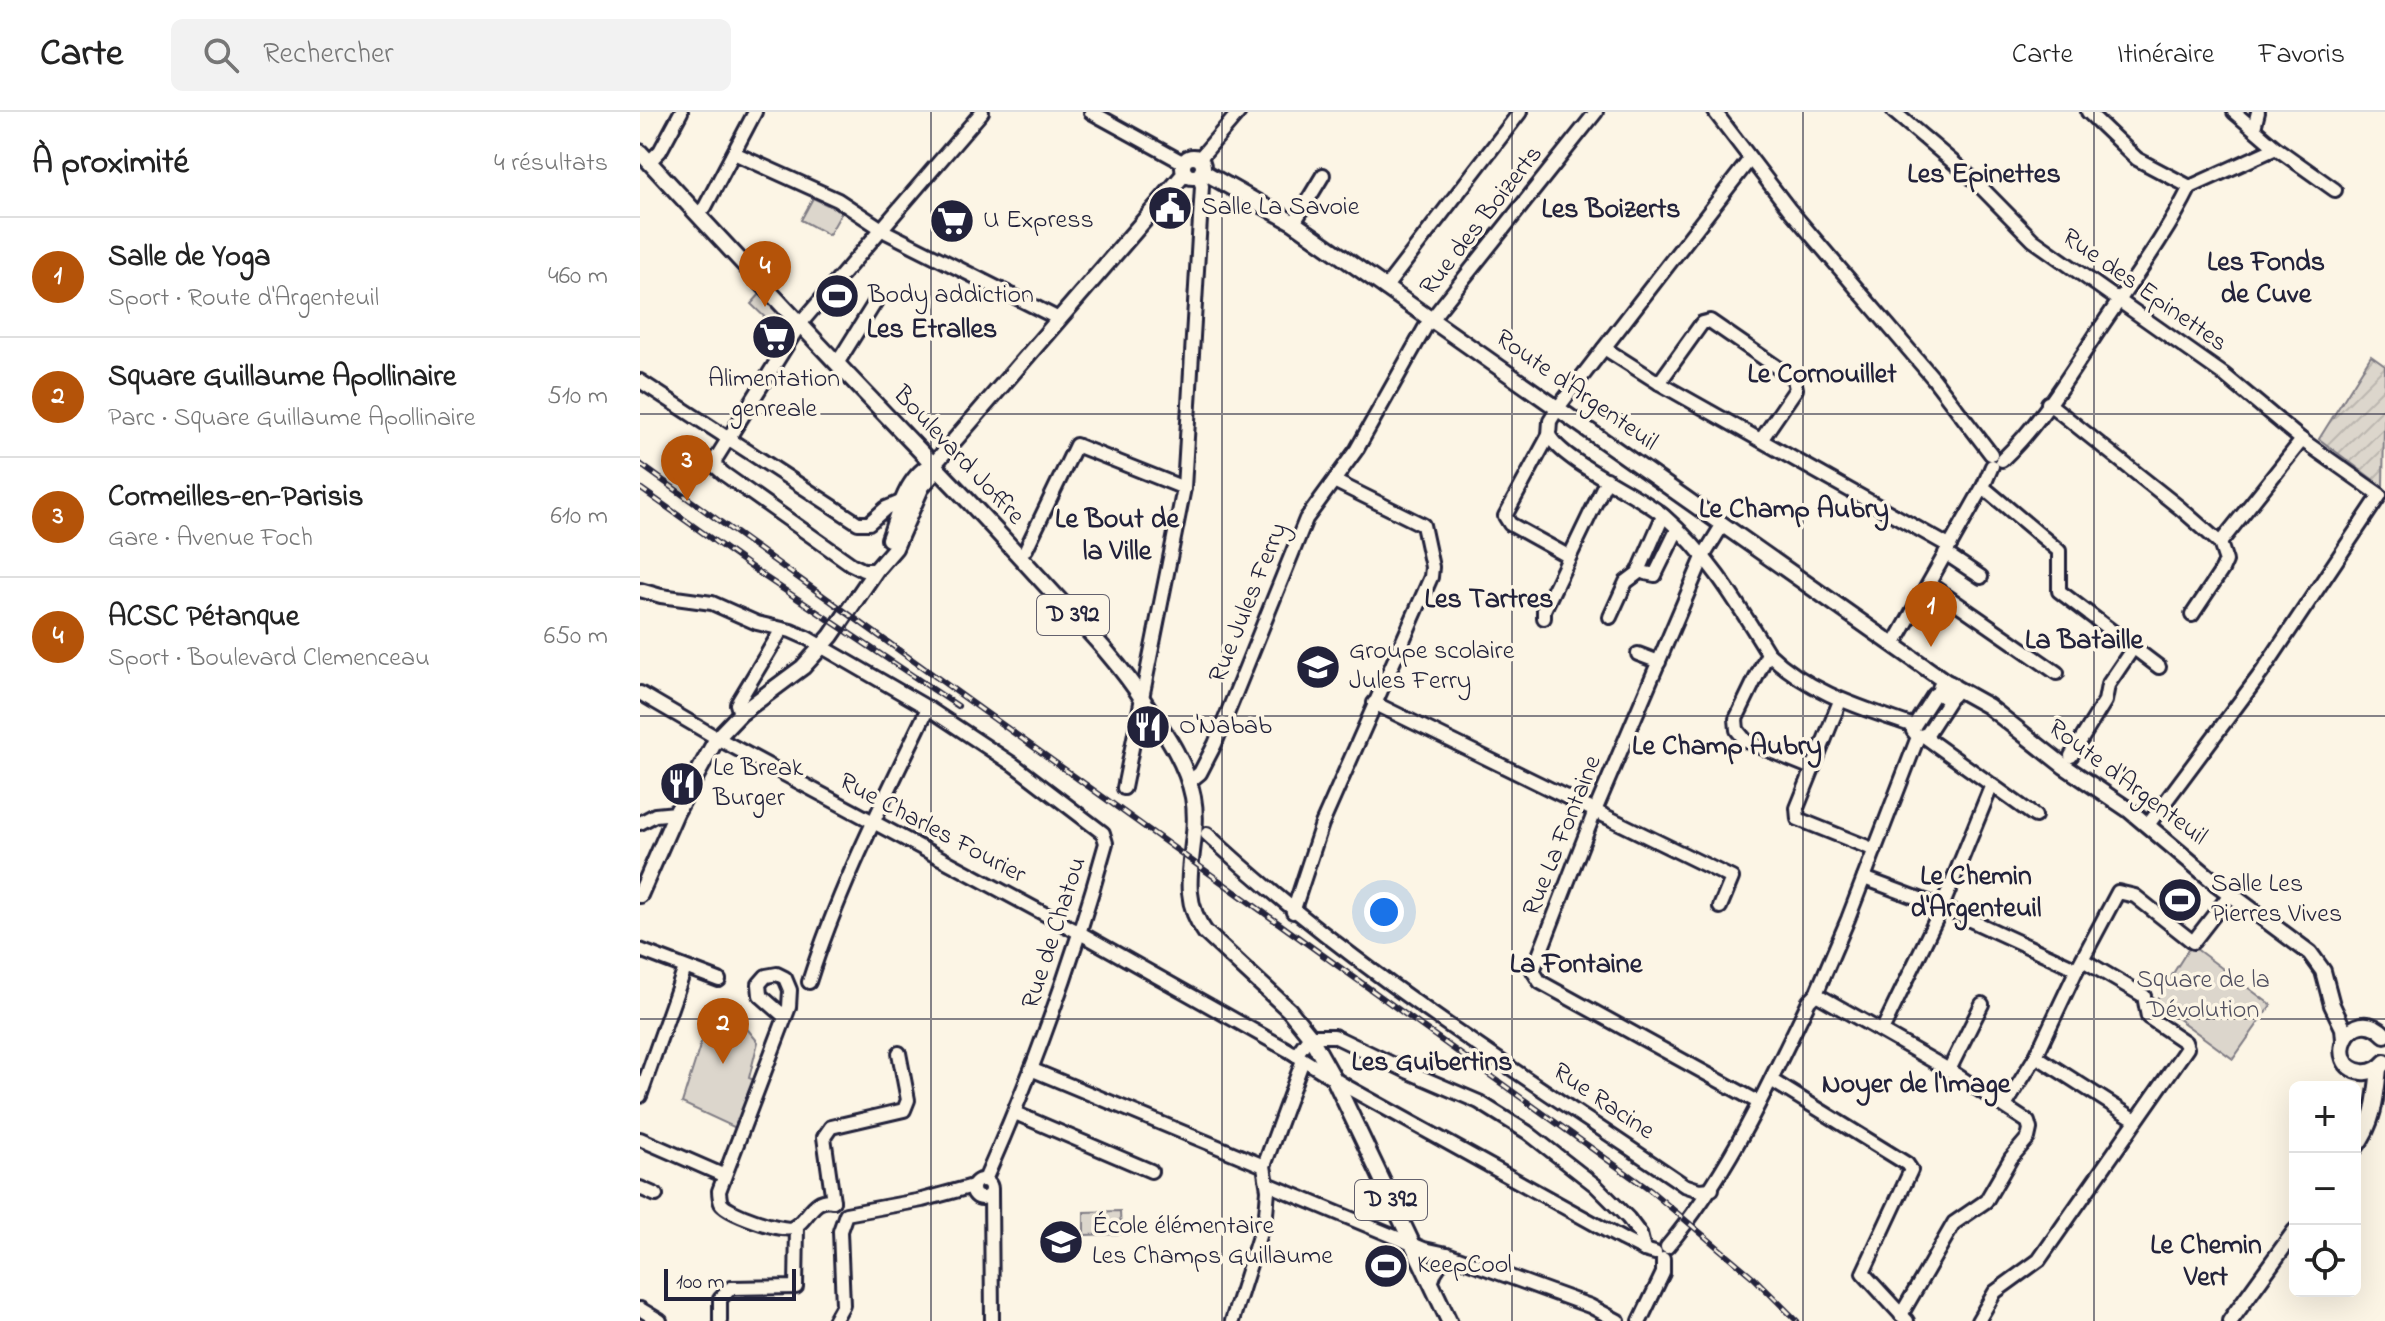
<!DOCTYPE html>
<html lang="fr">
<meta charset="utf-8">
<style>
:root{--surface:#fff;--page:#f2f2f2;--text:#222;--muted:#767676;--line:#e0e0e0;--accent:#b45309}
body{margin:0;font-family:"Indie Flower",sans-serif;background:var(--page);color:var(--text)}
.controls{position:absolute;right:24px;bottom:24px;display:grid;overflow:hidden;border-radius:12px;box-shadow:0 8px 32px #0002}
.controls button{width:72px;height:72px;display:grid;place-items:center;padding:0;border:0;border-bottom:2px solid var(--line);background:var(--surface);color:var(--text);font:40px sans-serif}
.scale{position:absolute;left:24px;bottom:20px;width:132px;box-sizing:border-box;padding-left:8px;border:4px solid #22223b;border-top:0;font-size:22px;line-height:28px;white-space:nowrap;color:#22223b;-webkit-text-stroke:6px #fcf5e5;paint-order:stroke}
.you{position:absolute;left:744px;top:800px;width:28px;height:28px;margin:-20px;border:6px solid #fff;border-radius:50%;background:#1a73e8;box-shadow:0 0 0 12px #1a73e833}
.badge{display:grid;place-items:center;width:52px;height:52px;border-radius:50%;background:var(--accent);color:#fff;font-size:26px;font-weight:700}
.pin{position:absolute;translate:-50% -66px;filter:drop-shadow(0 2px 4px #0008)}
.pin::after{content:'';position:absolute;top:42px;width:28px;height:24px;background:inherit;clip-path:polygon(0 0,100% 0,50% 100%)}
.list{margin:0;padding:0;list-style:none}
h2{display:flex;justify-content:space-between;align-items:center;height:104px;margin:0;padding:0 32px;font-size:34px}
h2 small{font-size:26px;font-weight:400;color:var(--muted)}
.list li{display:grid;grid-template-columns:52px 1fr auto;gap:24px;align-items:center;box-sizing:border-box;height:120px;padding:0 32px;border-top:2px solid var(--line)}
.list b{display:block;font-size:30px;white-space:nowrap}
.list p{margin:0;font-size:26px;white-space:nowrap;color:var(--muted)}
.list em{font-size:26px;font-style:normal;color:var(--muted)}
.icon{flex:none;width:44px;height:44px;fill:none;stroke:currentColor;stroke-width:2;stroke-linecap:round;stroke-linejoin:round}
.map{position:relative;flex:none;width:1745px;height:1209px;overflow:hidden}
header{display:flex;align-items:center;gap:48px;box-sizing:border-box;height:112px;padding:0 40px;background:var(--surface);border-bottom:2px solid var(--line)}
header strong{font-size:38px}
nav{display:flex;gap:44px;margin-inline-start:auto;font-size:28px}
.search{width:560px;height:72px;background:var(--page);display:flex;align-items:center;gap:20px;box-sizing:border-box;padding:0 28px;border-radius:12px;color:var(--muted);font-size:30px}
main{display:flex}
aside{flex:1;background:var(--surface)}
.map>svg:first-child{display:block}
.park{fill:#dcd6cc;stroke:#7f7c84;stroke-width:2}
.garden{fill:url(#garden-furrows);stroke:#7f7c84;stroke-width:2}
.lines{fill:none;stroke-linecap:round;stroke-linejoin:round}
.minor-casing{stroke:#22223b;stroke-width:18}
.major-casing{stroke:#22223b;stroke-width:20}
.minor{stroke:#fcf5e5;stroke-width:12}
.major{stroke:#fcf5e5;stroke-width:14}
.rail-casing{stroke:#22223b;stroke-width:6}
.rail{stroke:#fcf5e5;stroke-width:3;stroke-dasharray:9;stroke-linecap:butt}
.grid{fill:none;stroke:#22223b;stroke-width:2;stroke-opacity:0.55}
.labels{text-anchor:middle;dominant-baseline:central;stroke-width:7;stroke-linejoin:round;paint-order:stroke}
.shield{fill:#fcf5e5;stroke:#63616e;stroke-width:2}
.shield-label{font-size:24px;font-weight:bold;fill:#22223b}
.poi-label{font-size:26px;fill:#22223b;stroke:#fcf5e5;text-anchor:start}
.street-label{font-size:26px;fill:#22223b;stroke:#fcf5e5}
.park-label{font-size:26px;fill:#504f5f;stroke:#fcf5e5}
.neighbourhood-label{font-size:28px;font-weight:bold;fill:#22223b;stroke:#fcf5e5}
</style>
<header>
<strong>Carte</strong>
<div class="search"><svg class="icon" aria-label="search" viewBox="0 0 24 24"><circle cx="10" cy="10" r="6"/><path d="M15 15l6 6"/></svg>Rechercher</div>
<nav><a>Carte</a><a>Itinéraire</a><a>Favoris</a></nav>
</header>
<main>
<aside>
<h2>À proximité<small>4 résultats</small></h2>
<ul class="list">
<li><span class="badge">1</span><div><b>Salle de Yoga</b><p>Sport · Route d'Argenteuil</p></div><em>460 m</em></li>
<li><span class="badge">2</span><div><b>Square Guillaume Apollinaire</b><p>Parc · Square Guillaume Apollinaire</p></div><em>510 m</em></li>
<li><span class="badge">3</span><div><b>Cormeilles-en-Parisis</b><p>Gare · Avenue Foch</p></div><em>610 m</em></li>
<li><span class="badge">4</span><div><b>ACSC Pétanque</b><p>Sport · Boulevard Clemenceau</p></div><em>650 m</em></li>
</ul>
</aside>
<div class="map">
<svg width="1745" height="1209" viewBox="0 0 1745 1209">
<defs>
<pattern id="garden-furrows" width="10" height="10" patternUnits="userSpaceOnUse" patternTransform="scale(2)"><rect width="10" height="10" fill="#dcd6cc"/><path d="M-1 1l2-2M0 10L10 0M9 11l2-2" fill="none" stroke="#bcb7b0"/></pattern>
</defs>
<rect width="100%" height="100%" fill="#fcf5e5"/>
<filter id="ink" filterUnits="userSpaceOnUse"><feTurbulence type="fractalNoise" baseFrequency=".0125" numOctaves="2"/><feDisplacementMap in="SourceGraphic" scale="16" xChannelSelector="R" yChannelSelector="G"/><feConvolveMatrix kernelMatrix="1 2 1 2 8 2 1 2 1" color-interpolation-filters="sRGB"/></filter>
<g filter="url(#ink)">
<g class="park">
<polygon points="173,86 202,100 189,123 161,108"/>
<polygon points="121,181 144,204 134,214 111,192"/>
<polygon points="1551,833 1631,893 1593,947 1515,890"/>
<polygon points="72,896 100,908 118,930 109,966 116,969 98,1017 42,991"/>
<polygon points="480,1099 481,1122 444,1123 444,1100"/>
</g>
<polygon class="garden" points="1731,244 1745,254 1743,375 1679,327"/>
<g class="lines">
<g class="minor-casing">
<g id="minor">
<polyline points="451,0 544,51"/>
<polyline points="1075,0 1149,97 1293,266 1351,342"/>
<polyline points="1254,0 1333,67 1393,128 1583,262 1662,328 1740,383 1622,560 1508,713"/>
<polyline points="1448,0 1497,47 1550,75"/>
<polyline points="1594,0 1636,36 1695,78"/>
<polyline points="1614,16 1618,0"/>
<polyline points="94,41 198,88 248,121 419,207"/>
<polyline points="559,47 599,0"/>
<path d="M1110 47 920 293 910 309 909 323C924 351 996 380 1024 404 1069 443 1097 491 1128 541 1169 581 1222 596 1274 614"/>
<polyline points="9,50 20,39 41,0"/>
<polyline points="1550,75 1636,36"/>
<polyline points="59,102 65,95 115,0"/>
<polyline points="654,111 683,63"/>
<polyline points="745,176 880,0"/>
<polyline points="964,236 1019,271 1309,434"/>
<polyline points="198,250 236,189"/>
<polyline points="0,269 218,411 229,411 246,396 263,389"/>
<polyline points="1019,271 1062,211 1070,209 1154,267 1156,277 1121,328"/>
<polyline points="1408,291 1540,396 1580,431 1662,328"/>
<polyline points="909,323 865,404 870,412 928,444"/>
<path d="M1362 348C1402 310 1431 260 1461 215 1491 170 1526 124 1550 75"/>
<polyline points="1343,375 1419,439 1419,479 1519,555"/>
<polyline points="1083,412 1064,443 955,699 893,859 900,870 1118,990"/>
<polyline points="386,437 436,333 544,376"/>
<polyline points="1305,441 1341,465"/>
<polyline points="236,458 223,458 211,452 84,362 76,355 75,348 160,212 342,0"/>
<polyline points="1005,461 1015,463 1037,418"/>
<polyline points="1289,472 1417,561"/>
<path d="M0 478 21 484 72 491 117 511 151 519 167 526 288 596 374 653 463 721 466 731C434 847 394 958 345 1068"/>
<polyline points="1552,503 1582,458 1586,449 1580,431"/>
<polyline points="970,505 986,470 998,461 1023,404"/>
<polyline points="904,506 904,498 967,367"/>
<polyline points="1254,533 1343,375 1352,354"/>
<polyline points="1128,541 1096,607 1097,618 1106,629 1172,656"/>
<polyline points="998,542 1019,550"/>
<polyline points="0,581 77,626 440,821 648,938 709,976 982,1127 1004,1138 1015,1141"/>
<polyline points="1200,589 1157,696 1158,707 1235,738"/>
<polyline points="734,591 1092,766 1080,795"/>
<polyline points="100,602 97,592 142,517"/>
<polyline points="1278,625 1287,622 1309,588 1306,585"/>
<polyline points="1285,625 1395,704"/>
<polyline points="1431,644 1465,589 1468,573 1493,536"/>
<polyline points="549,670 560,661 575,632 666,407 717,337 786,214 956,0"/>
<polyline points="484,676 544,376 562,74 558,63"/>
<polyline points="0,711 15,703 36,701"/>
<path d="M567 722C711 857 882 962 1044 1073L1059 1078 1072 1077"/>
<polyline points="1224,766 1304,796 1437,857"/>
<polyline points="653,800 682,712 791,465 792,455 783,413 694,369"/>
<polyline points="0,838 79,868"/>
<path d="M169 870C199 775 245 686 288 596"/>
<polyline points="1176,882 1309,958 1388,1010 1390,1017 1388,1026 1371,1046 1346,1089 1314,1111 1261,1203"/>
<path d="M145 905 120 883 119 872 126 864 137 862 145 866 150 878 149 895 79 1079C79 1080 80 1090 81 1091 86 1101 142 1120 152 1116 168 1110 172 1084 193 1089"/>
<polyline points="1242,919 1302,795 1351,675"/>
<polyline points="656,943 670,924 694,924 769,960 839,990 887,1020 955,1073 988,1106 1000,1122 1004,1138"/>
<polyline points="1396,944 1496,1008"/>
<polyline points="393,958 624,1054"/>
<polyline points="1309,958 1342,892"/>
<polyline points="1131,968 1267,1052 1271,1058 1223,1161 1267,1209"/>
<polyline points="0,984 45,856"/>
<polyline points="1365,994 1396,944 1437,857 1478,780 1495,784 1553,830 1591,781"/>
<polyline points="375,1001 511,1059"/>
<polyline points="0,1027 78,1061"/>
<circle cx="342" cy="1077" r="9"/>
<polyline points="628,1072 784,1137 807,1142 950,1194 978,1209"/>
<polyline points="0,1076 16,1083"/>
<polyline points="351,1079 352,1209"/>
<polyline points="193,1089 184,1025 191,1015 264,998 268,988 259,941"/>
<path d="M1027 1135C1088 1063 1128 974 1169 889L1176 882 1208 807 1278 625 1273 619 1274 614 1294 583 1300 579"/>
<polyline points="791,1171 795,1160 807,1142"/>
<polyline points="0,1197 20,1209"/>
<polyline points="80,1209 80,1187 91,1176 156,1175 157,1114"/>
<polyline points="194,1209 203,1193 200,1119 206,1102 282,1088 333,1074"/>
<polyline points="592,1209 626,1102 628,1078 624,1054 663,948"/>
<polyline points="1000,1209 1023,1161 1023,1147"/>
<polyline points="1338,1209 1355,1180 1399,1148 1547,936 1545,930 1508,905 1504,884 1443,848"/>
</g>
</g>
<g class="major-casing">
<g id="major">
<path d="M0 40C102 151 206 262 311 371 346 407 380 445 414 482 445 516 478 549 503 588 523 618 546 649 553 685 562 733 533 777 565 820L649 898 670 924 694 967 809 1209"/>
<circle cx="553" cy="55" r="10"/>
<polyline points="562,59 654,111 1309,572"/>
<path d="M249 427C259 400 266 363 295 351L545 61"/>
<circle cx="1307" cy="578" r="7"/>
<polyline points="1312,574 1348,594 1424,654 1489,698 1577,772 1670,841 1683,859 1692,893 1703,916 1704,928"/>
<polyline points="0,783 36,701 77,626 100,602 163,555 191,524 236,458 255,436 282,374 293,362 295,351"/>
<path d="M1745 923C1710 888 1682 954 1722 960 1731 961 1739 957 1745 950"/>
<path d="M1715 1036C1734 1011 1736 986 1739 956"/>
<polyline points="1590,1209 1655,1119"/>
</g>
</g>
<use href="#minor" class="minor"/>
<use href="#major" class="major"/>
<g class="rail-casing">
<g id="rail">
<polyline points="0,352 1011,1079 1114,1166 1157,1209"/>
<polyline points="0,376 125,465 318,594"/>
</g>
</g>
<use href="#rail" class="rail"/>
</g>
</g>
<path class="grid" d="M291 0V1209M582 0V1209M872 0V1209M1163 0V1209M1454 0V1209M0 302H1745M0 604H1745M0 907H1745"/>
<defs>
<g id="civic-disc" transform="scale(2.3)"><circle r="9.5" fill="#22223b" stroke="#fcf5e5"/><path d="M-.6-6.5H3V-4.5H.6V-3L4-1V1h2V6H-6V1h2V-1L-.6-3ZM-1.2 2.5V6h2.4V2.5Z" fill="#fff"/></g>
<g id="supermarket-disc" transform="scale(2.3)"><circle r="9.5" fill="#22223b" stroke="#fcf5e5"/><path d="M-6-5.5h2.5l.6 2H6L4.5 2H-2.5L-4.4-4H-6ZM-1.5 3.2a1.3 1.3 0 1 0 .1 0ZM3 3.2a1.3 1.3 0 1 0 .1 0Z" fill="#fff"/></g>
<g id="stadium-disc" transform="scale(2.3)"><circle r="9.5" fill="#22223b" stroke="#fcf5e5"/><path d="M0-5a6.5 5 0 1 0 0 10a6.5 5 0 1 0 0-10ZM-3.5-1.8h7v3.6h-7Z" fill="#fff"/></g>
<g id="school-disc" transform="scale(2.3)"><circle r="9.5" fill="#22223b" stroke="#fcf5e5"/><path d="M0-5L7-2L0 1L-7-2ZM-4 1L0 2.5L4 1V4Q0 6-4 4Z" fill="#fff"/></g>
<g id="restaurant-disc" transform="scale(2.3)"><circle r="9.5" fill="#22223b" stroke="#fcf5e5"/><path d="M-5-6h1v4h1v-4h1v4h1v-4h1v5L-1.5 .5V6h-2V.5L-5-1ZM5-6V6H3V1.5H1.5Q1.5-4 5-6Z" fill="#fff"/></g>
</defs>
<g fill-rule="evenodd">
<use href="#civic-disc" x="530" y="96"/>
<use href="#supermarket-disc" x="312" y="109"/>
<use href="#stadium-disc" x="197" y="184"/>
<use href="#supermarket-disc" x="134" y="225"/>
<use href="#school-disc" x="678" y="555"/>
<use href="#restaurant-disc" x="508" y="615"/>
<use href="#restaurant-disc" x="42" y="672"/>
<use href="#stadium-disc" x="1540" y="788"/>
<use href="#school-disc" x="421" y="1130"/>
<use href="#stadium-disc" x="746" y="1154"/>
</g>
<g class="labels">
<g class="shield">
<rect x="397" y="483" width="72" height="40" rx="6"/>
<rect x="715" y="1068" width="72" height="40" rx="6"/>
</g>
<g class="shield-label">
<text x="433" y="503">D 392</text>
<text x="751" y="1088">D 392</text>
</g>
<g class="poi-label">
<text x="561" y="96">Salle La Savoie</text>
<text x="343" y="109">U Express</text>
<text x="228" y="184">Body addiction</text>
<text x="134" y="268" text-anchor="middle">Alimentation<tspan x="134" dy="30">genreale</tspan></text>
<text x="709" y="540">Groupe scolaire<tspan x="709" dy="30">Jules Ferry</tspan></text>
<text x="539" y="615">O'Nabab</text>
<text x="73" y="657">Le Break<tspan x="73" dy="30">Burger</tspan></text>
<text x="1571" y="773">Salle Les<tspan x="1571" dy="30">Pierres Vives</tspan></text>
<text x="452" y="1115">École élémentaire<tspan x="452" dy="30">Les Champs Guillaume</tspan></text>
<text x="777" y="1154">KeepCool</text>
</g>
<g class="street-label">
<text transform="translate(842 109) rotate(-52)">Rue des Boizerts</text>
<text transform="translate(1504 179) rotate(35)">Rue des Epinettes</text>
<text transform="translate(936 279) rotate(35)">Route d'Argenteuil</text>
<text transform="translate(318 344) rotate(47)">Boulevard Joffre</text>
<text transform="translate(609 491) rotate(-68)">Rue Jules Ferry</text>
<text transform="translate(1487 671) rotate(37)">Route d'Argenteuil</text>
<text transform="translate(292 717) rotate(28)">Rue Charles Fourier</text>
<text transform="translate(923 724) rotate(-68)">Rue La Fontaine</text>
<text transform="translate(415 821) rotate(-72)">Rue de Chatou</text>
<text transform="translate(963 990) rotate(34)">Rue Racine</text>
</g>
<g class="park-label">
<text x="1563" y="869">Square de la<tspan x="1563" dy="30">Dévolution</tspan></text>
</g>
<g class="neighbourhood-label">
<text x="1344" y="63">Les Epinettes</text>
<text x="971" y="98">Les Boizerts</text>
<text x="1626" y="151">Les Fonds<tspan x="1626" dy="32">de Cuve</tspan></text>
<text x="292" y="218">Les Etralles</text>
<text x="1182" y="263">Le Cornouillet</text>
<text x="1154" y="398">Le Champ Aubry</text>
<text x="477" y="408">Le Bout de<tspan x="477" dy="32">la Ville</tspan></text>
<text x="849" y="488">Les Tartres</text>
<text x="1444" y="529">La Bataille</text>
<text x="1087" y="635">Le Champ Aubry</text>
<text x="1336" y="765">Le Chemin<tspan x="1336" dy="32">d'Argenteuil</tspan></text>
<text x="936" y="853">La Fontaine</text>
<text x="792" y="951">Les Guibertins</text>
<text x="1276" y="973">Noyer de l'Image</text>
<text x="1566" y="1134">Le Chemin<tspan x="1566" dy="32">Vert</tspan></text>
</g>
</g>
</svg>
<div class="controls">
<button>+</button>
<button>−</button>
<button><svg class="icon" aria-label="locate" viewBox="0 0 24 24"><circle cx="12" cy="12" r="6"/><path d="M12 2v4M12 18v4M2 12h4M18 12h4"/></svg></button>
</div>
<div class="scale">100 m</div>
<div class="you"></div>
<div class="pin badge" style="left:1291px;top:535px">1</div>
<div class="pin badge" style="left:83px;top:952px">2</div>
<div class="pin badge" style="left:47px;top:389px">3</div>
<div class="pin badge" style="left:125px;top:195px">4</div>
</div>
</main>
